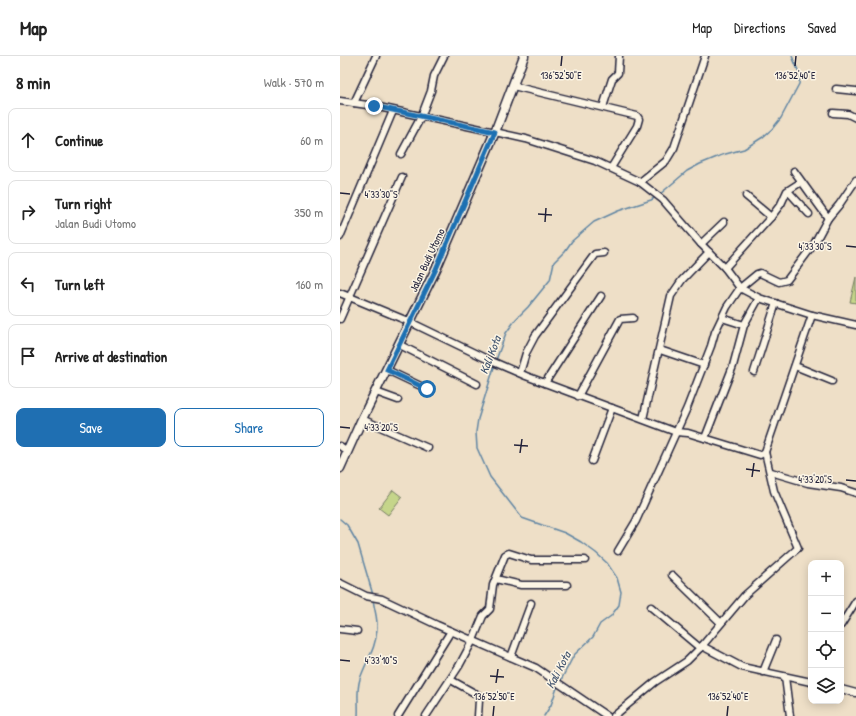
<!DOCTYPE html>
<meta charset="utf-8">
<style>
:root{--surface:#fff;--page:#f2f2f2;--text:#222;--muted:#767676;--line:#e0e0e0;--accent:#1f6fb2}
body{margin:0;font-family:"Patrick Hand",sans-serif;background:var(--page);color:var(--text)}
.controls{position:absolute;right:12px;bottom:12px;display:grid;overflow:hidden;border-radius:8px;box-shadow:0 2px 10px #0003}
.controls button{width:36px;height:36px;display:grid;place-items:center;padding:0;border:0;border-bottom:1px solid var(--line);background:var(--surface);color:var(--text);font:20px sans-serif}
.stop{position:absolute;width:12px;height:12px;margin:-9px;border:3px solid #1f6fb2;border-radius:50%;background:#fff}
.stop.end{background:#1f6fb2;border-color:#fff;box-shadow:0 1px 4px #0008}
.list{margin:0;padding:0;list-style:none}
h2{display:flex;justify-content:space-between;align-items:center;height:52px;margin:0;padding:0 16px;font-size:17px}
h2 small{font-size:13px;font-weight:400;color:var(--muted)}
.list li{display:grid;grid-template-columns:26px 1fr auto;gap:12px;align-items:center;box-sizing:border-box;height:64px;margin:0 8px 8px;padding:0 8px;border:1px solid var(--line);border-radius:8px}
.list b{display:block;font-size:15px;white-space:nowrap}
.list p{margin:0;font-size:13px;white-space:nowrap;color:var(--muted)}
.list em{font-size:13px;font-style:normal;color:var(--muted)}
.actions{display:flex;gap:8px;padding:12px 16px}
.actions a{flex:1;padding:9px 0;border:1px solid var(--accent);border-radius:8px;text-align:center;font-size:14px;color:var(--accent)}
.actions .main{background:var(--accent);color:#fff}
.icon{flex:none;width:22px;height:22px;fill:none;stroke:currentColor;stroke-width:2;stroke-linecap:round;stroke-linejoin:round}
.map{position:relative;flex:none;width:516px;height:660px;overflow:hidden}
header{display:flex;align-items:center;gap:24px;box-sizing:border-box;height:56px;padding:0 20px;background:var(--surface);border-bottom:1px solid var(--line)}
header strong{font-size:19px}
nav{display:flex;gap:22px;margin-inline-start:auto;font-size:14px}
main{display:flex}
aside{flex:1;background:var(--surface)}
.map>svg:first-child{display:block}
.green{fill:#c5d58a;stroke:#747c62}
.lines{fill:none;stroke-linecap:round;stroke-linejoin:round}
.stream{stroke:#6085a3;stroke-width:1.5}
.street-casing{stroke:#22223b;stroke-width:9}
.secondary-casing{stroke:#22223b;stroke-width:11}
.street{stroke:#fcf5e5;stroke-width:6}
.secondary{stroke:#fcf5e5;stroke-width:8}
.route{stroke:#1f6fb2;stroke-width:5}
.ticks{fill:none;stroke:#22223b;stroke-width:1.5}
.labels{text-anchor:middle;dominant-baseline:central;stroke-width:3;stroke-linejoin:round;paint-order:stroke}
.street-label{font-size:11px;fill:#22223b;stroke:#fcf5e5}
.water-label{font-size:12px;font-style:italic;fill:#41546f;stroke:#fcf5e5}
.ticks-label{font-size:10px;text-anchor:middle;fill:#22223b;stroke:#fcf5e5;stroke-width:3;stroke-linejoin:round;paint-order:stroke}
</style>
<header>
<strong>Map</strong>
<nav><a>Map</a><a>Directions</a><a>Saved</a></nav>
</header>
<main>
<aside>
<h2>8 min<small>Walk · 570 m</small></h2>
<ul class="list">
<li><svg class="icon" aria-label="ahead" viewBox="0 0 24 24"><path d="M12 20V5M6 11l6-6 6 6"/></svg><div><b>Continue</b></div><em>60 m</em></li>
<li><svg class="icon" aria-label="right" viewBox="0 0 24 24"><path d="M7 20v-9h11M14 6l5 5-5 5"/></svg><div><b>Turn right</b><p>Jalan Budi Utomo</p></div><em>350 m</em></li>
<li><svg class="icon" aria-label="left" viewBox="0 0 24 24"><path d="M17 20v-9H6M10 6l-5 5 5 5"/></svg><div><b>Turn left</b></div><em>160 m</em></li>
<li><svg class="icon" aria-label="arrive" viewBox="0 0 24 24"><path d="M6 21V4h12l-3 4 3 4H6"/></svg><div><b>Arrive at destination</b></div></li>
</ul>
<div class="actions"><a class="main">Save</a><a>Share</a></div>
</aside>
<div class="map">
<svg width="516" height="660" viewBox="0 0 516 660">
<rect width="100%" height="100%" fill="#eedfc7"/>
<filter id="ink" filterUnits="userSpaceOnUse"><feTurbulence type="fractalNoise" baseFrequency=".025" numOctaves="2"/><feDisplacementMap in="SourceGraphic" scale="8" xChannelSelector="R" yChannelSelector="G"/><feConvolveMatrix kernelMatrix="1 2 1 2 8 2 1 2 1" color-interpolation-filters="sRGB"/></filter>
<g filter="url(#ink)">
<g class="green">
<polygon points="516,221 516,247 510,246"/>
<polygon points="53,434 62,441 48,459 39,452"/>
</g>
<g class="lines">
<g class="stream">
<polyline points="319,139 347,115 360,108 382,99 404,93 423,81 432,73 441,62 459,28 460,19 452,0"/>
<polyline points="156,304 166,277 176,263 188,251 210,224 214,206 225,195 232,185 254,166 278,155 311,144 316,141"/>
<polyline points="155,308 138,363 136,376 137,392 150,421 182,462 225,477 241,486 256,497 267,507 277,522 281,536 279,549 271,560 260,568 253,581 234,599 220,626"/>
<polyline points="0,463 7,469 18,488 33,539"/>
<path d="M18 660C19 647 16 635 20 623 26 605 36 593 37 573 38 562 34 553 33 543"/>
<polyline points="204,660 211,649 218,629"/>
</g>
<g class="street-casing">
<g id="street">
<polyline points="173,30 297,60 299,63 297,70 271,112"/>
<polyline points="496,33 516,35"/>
<polyline points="0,45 34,50 155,76 186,83 255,105 300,126 323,144 361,188 385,212 400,232 419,242 472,259 516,269"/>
<polyline points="14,47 36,0"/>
<polyline points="263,51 272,23 278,17 279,0"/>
<polyline points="493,57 508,58 516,62"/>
<polyline points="61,98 81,61 91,35 94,20 104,0"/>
<polyline points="454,115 488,162"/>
<polyline points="300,126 326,105 334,92 365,0"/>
<polyline points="448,135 469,158"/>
<polyline points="406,140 431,161"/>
<polyline points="0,181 53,55"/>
<polyline points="361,188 384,166"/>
<polyline points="385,212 431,161 441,148 447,135 461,126"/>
<polyline points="0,237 70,266 149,304 186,320 336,376 348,377 420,399 425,396 472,259"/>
<polyline points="382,262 404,269"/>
<polyline points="0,263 62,121"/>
<polyline points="60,289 137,328"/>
<polyline points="320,294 364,309"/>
<polyline points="455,310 492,325"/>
<polyline points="47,314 87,333"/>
<polyline points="414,316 436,247"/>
<polyline points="180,317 186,297 195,280 255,198 264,197"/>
<polyline points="205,327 261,240"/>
<polyline points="36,336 58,344"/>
<polyline points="238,340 280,263 293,262"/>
<polyline points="22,363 88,392"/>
<polyline points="303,363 331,240 342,224 369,196"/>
<polyline points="365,382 393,310 404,269 419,242"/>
<polyline points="0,390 7,395"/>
<polyline points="252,405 272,352"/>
<polyline points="431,416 468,427 501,432 516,437"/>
<polyline points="278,495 296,465 347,352 371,290 375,276 387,251 400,232 417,218 420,217 439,226 447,224 474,188 488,162 499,149 516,124"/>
<polyline points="332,519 381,567"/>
<polyline points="156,523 181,529 227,529"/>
<polyline points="0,527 26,540 42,543 97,569 196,612 267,660"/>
<polyline points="311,551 360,592"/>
<polyline points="501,569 516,545"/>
<polyline points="0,573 17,575"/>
<polyline points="362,590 402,611 471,626"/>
<polyline points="171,601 191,547"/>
<polyline points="423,616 436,584"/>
<polyline points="445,621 450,660"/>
<polyline points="111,624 138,639 139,644 138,660"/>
<polyline points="501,633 516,637"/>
<polyline points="58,660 111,575"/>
<polyline points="86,660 119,610 133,584 143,560 150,553 153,529 165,499 169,497 191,504 245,504"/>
<polyline points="274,660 315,626 347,605 362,590 405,539 458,492 434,435 425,396"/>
</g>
</g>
<g class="secondary-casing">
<polyline id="secondary" points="0,412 22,363 96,213 155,76 184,0"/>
</g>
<use href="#street" class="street"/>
<use href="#secondary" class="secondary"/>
</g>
</g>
<g class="lines" filter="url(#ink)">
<polyline class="route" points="34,50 155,76 96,213 47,314 87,333"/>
</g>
<path class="ticks" d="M221 10 222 0M455 10 456 0M0 137 10 138M198 158 212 159M205 166 206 152M506 190 516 191M0 371 10 372M174 389 188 390M180 397 182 383M406 413 420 415M412 421 414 407M506 424 516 425M0 604 10 605M150 620 164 621M156 627 158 613M153 660 154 650M387 660 388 650"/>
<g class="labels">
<g class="street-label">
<text transform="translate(87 204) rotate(-65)">Jalan Budi Utomo</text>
</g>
<g class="water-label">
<text transform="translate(150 299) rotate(-69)">Kali Kota</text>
<text transform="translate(218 614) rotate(-62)">Kali Kota</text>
</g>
</g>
<g class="ticks-label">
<text x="221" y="23">136°52'50"E</text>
<text x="455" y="23">136°52'40"E</text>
<text x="41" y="142">4°33'30"S</text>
<text x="475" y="194">4°33'30"S</text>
<text x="41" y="375">4°33'20"S</text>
<text x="475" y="427">4°33'20"S</text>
<text x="41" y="608">4°33'10"S</text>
<text x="154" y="644">136°52'50"E</text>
<text x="388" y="644">136°52'40"E</text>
</g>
</svg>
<div class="controls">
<button>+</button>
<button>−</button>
<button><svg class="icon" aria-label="locate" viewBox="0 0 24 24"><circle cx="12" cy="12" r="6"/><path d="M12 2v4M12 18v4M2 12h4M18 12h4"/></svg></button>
<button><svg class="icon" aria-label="layers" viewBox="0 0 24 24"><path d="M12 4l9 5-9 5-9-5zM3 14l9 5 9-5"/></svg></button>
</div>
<div class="stop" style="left:87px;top:333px"></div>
<div class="stop end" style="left:34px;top:50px"></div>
</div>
</main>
